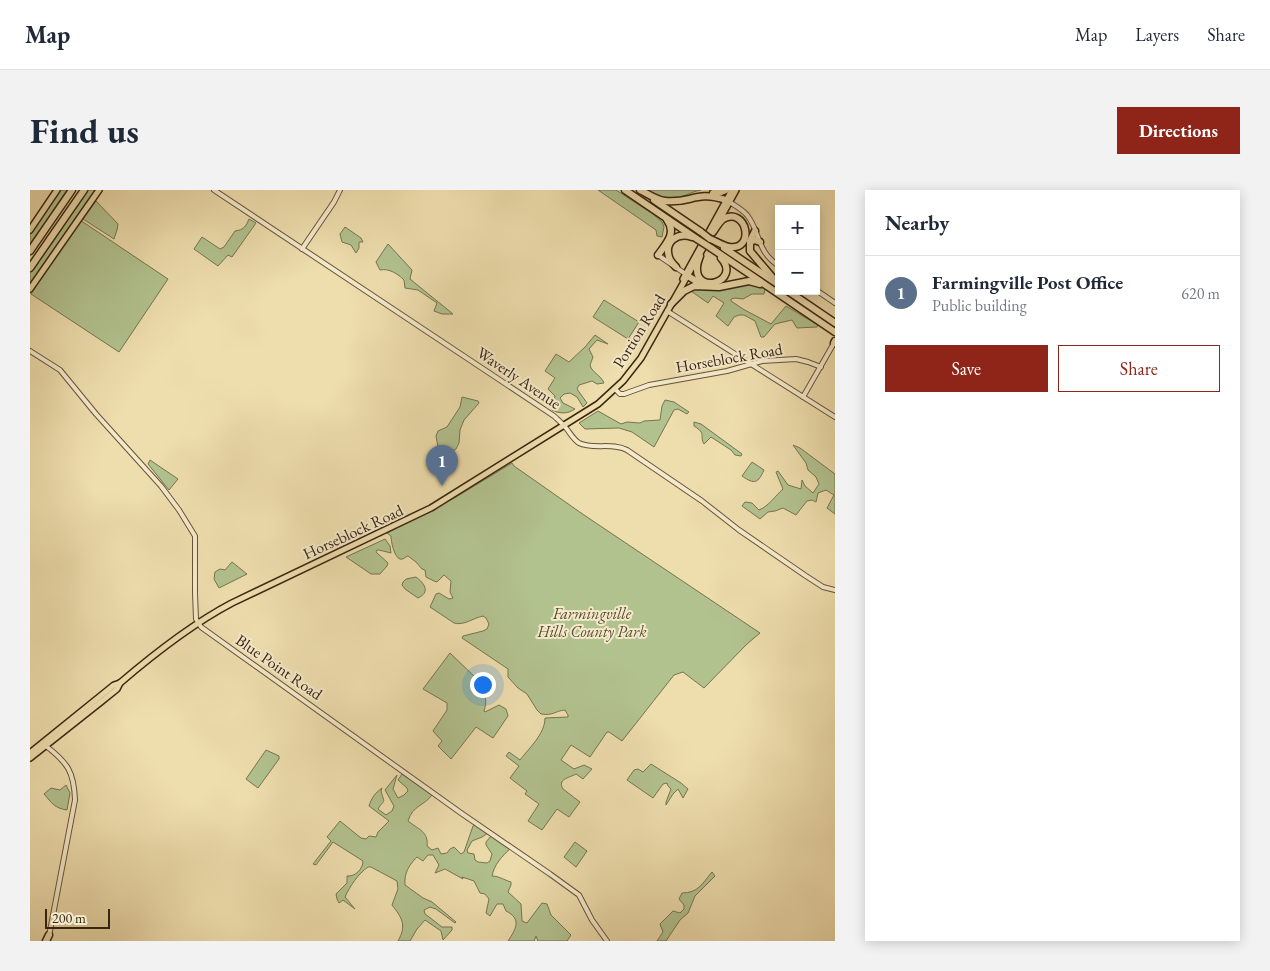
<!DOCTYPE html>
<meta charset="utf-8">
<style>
:root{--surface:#fff;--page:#f2f2f3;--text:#1f2937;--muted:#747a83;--line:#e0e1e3;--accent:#8f2418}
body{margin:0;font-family:"EB Garamond",serif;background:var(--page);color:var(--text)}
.controls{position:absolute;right:15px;top:15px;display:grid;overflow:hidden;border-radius:0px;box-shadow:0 2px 12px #0003}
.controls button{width:45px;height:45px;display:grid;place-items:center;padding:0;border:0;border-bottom:1px solid var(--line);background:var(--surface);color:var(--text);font:25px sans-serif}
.scale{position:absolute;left:15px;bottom:12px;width:65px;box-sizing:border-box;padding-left:5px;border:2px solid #392611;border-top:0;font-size:14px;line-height:18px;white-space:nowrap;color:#392611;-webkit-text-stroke:4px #f4e9ca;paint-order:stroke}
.you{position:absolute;left:452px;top:494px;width:18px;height:18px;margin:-12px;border:4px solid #fff;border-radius:50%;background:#1a73e8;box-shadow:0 0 0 8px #1a73e833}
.badge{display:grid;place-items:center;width:32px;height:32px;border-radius:50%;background:var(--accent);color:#fff;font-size:16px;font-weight:700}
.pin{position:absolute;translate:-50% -41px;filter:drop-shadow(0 1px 2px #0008)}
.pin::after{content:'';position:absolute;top:26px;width:18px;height:15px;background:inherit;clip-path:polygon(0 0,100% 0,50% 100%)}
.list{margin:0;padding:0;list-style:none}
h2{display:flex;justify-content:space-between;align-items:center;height:65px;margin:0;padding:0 20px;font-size:21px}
h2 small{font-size:16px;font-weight:400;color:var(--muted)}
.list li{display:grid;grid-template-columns:32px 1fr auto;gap:15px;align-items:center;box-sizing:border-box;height:75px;padding:0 20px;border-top:1px solid var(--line)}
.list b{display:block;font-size:19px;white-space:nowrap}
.list p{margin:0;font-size:16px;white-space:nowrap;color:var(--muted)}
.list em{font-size:16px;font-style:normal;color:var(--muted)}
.actions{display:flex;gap:10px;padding:15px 20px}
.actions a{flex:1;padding:11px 0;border:1px solid var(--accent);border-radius:0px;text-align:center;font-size:18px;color:var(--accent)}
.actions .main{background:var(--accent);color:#fff}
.map{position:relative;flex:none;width:805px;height:751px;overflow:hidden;border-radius:0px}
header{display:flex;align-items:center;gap:30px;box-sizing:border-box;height:70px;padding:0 25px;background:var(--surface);border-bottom:1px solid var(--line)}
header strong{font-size:24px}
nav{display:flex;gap:28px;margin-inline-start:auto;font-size:18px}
.intro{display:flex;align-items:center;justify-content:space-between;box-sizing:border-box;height:120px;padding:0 30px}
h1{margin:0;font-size:35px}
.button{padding:12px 22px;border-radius:0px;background:var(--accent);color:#fff;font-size:18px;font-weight:700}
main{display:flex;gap:30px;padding:0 30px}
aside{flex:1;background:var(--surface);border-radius:0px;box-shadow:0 2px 12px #0003}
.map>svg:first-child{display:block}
.green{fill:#b2c28f;stroke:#767450}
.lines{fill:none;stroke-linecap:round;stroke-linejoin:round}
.minor-casing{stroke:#665438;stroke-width:6}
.major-casing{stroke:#392611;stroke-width:8}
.highway-casing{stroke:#392611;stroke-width:9}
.minor{stroke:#f4e9ca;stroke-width:4}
.major{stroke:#eeddad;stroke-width:5}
.highway{stroke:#eeddad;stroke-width:6}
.highway-bridge-casing{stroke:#392611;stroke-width:9;stroke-linecap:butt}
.highway-bridge{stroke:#eeddad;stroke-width:6}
.labels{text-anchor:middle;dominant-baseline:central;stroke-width:4;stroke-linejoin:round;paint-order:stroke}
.street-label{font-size:16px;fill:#392611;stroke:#f4e9ca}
.park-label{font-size:16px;font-style:italic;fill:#574d30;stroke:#f4e9ca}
</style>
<header>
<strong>Map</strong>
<nav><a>Map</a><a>Layers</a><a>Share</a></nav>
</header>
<div class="intro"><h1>Find us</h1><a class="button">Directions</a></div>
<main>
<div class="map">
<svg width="805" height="751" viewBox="0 0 805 751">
<rect width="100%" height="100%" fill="#eeddad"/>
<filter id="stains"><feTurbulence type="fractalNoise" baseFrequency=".004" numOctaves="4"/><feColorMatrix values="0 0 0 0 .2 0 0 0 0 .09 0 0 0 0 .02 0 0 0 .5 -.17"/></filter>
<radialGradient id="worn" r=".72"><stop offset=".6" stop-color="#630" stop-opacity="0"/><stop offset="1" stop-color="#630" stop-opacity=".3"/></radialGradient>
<g class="green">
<polygon points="28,0 37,0 0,55 0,44"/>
<polygon points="57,0 66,0 0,96 0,82"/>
<polygon points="568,0 586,0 623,24 632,32 634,37 632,47 627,46 626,40"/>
<path d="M616 0H671C659 2 648 11 635 9 629 8 622 3 616 0Z"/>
<polygon points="66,11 88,34 87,40 84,49 53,29"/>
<path d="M219 29 226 33 202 67 198 65 188 76 164 59 172 47 190 59 194 57 205 41C214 40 216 36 219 29Z"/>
<polygon points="50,30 138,89 89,162 1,104"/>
<polygon points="315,37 331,48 333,52 329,52 329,58 326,63 321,55 312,52 310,44"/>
<path d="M358 54 382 80 380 89 423 124H412L404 121 407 113 388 100 375 98 374 90C368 84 359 78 350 80L346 72Z"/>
<polygon points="722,94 735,99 734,104 722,104 713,109 705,108 701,109 701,111 713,119 741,134 756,116 788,135 787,137 767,138 762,130 745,134 734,147 731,147 725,131 714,125 709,125 704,127 698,136 686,126 694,113 683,106 678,113 661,101 666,98 688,100"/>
<polygon points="574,110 609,132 598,149 563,127"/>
<path d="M565 145 578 154 567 150 559 159 563 167 560 175C562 183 571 185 574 193L567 194 562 191 549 195 547 199 557 213 553 217 547 207 540 203 534 204 530 208 533 213 545 219C538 224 530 224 522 220L525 206 518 199 525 188 515 181 526 164 539 172 555 157Z"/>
<polygon points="432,207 448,211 449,213 434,230 430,240 429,253 426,259 413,268 404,260 408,257 406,246 408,241 417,237 430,217"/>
<polygon points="635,210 644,212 659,222 657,224 648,219 644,220 624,257 602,242 589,238 555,239 549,233 568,221 591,234 597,232 610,233 614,231 630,230 632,216"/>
<path d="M664 232 671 234 712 264 711 266 705 265 701 260 681 247 674 254C669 245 677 244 664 236Z"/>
<path d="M763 255 770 258 805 284V324L797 318 804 305 796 300 788 303 786 312 782 310 777 311 766 325 753 318 745 321 738 322 730 329 712 316 715 312 722 313 729 320C739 316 745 306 753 299L746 282 748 281 758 295 771 299 772 290 775 296 783 303 789 294 786 287 778 280 776 273Z"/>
<polygon points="120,270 148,289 139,300 118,274"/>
<path d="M722 272 734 280C728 293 725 295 712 286Z"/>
<path d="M482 273 484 276 554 325 730 443 717 454 674 498 653 482 644 485 592 551 579 542H577L560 567 541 555 531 570 544 579 554 575 562 579 553 589 546 584C539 588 527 589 533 599L550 612 539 627 527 619 512 640 498 631 509 614 495 604 497 601 480 588 489 576 476 566 479 562 490 570C499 558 515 544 515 528L538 527V525L535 520C525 521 523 526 511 524L507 520 497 504 488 498 478 487V479L432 448 433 446 453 441 457 439 459 434 456 428 453 426C443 428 434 436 424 433L400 417 406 404 409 403 419 409 423 408 420 402 421 391 414 385 407 392 404 391 396 387 395 380 392 379 386 372 378 366C375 367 373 370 370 369 364 367 361 351 361 346L357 343 426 307Z"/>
<polygon points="355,349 360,356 361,363 349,360 347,360 346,362 358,373 357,376 350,384 341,384 316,367"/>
<polygon points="202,372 217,384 189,398 184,389 185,382 190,379 195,380"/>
<path d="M386 387C394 393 401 402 388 408L375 399 372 395 373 392 376 389Z"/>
<path d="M420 463 446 488C449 504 460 502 454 521L455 522 469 515 476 519 478 526 463 548 446 537 421 569 408 556 412 551 403 541 417 520V513L393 499Z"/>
<polygon points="236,560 249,566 249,569 228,598 216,589"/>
<polygon points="621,574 651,593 658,599 653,608 648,599 643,604 636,615 636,612 641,599 638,596 637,593 633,594 623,608 597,590 604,580 608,579 613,582"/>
<path d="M372 584 402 605C394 616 383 615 378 631 388 639 399 642 397 656L402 660 408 658 411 664 417 663 420 659 424 657 431 664 434 662 443 636 445 635 458 643 452 647 442 651 437 660 438 663 444 664 445 670 448 672 457 673 460 671 462 664 456 655V652L461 646 480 659C472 666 464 675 462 686 469 686 474 690 481 692V695L478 702 491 714 492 731 497 733 512 713 517 714 521 725 541 745 537 751H508L506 746 504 751H478C486 739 492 729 476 721L473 714H467L460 726 456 723 459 709 455 704 450 703 444 691 432 687 433 689 415 679 405 683 409 675 403 665H398L393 671 387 667C379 675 374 683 375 695L393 708 402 712 426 732 425 733 406 719 400 717 394 720 395 724 412 737H422V740L413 750 411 741 395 730 387 739 380 751H368C377 735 372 728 362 715L368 699 367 691 341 677H338C328 684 320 696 315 707L325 719 313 710 309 713 307 709 306 704 317 693V686C325 687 333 679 333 671L303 652 286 675 283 674 301 651 297 647 310 631 331 648 336 649 339 646 346 647 348 642 359 631 339 616C342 607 345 603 352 598L351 601C355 615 355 608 348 619L356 625 362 621 364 616 355 600 367 585 363 599 368 608 374 605 378 601 377 598 368 590Z"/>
<path d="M36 595 40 603 37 620C24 618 22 613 14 604L21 598 30 600Z"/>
<polygon points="545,652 557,661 546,677 534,667"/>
<path d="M682 682 685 686 665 706 658 723 650 730 636 751H627L633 742 630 734 643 721 650 723 654 719V715L649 709 652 703C668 703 672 694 682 682Z"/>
</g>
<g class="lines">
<g class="minor-casing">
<g id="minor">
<path d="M184 0 524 226C528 230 532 233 536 238 540 243 543 249 549 253 563 260 582 252 597 260L672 311 709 340 776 386 793 397 805 400"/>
<path d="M698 11C704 15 712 19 717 25 731 43 726 61 749 76"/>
<polyline points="272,59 304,12 310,0"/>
<polyline points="628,65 657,85"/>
<polyline points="786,100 805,113"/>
<polyline points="637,121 805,227"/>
<polyline points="0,161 30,180 66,224 131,296 149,320 165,346 165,403 166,429 171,437 431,623 520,684 549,705 562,730 577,751"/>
<polyline points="585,199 590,204 594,204 619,195 697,181 732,171 766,169 778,172 791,177"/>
<polyline points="773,207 804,153"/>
<path d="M16 556C38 573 44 582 45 610L19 746"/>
</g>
</g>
<g class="major-casing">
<g id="major">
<polyline points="689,31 706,0"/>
<polyline points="0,40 27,0"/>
<polyline points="653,89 702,0"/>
<polyline points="0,99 69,0"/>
<path d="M0 563 84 495 90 493C125 463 162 434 202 413L401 318 568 214 593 191 611 168 677 51"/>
<polyline points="0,568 72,511 87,499 90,493"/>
</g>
</g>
<g class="highway-casing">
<g id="highway">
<polyline points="595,0 667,49"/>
<path d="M610 0C618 4 626 10 635 11 661 14 665 0 696 10"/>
<polyline points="683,3 691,2 696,0"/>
<polyline points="624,10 671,42"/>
<polyline points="725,41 720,51 720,61 742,87"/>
<path d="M680 49C686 51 693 56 699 57 726 61 717 16 693 29 689 32 686 38 683 42"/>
<polyline points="720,52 725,50 730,52"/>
<polyline points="681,58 805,142"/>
<polyline points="694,58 749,95"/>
<polyline points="0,61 42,0"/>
<path d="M628 65C636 54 647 43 637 30"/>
<path d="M670 66C669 69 667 73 667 77 665 106 712 91 691 68"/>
<path d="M646 77C643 74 640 71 639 67 634 51 648 42 662 47"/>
<polyline points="0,78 54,0"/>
<polyline points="658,86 672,95"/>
<polyline points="758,101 805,133"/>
<polyline points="641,114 654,101 664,96 689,97 719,91 730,94"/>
<polyline points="804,153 805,151"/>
<polyline points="16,751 19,745"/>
</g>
</g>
<use href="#minor" class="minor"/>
<use href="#major" class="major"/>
<use href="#highway" class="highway"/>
<g class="highway-bridge-casing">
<g id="highway-bridge">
<polyline points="671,42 680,49"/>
<polyline points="667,49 681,58"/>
</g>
</g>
<use href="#highway-bridge" class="highway-bridge"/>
</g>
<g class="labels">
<g class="street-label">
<text transform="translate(609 141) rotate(-58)">Portion Road</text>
<text transform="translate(699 168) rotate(-10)">Horseblock Road</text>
<text transform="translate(489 188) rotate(34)">Waverly Avenue</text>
<text transform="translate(323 342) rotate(-25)">Horseblock Road</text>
<text transform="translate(249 477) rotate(35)">Blue Point Road</text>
</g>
<g class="park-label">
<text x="562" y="423">Farmingville<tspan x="562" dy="18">Hills County Park</tspan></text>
</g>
</g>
<rect width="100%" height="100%" filter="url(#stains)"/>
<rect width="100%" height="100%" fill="url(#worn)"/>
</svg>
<div class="controls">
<button>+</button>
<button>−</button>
</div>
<div class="scale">200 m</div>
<div class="you"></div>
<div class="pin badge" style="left:412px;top:296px;background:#5c6f8a">1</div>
</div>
<aside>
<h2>Nearby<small></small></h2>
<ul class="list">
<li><span class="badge" style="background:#5c6f8a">1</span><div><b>Farmingville Post Office</b><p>Public building</p></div><em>620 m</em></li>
</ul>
<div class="actions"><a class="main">Save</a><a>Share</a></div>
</aside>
</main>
